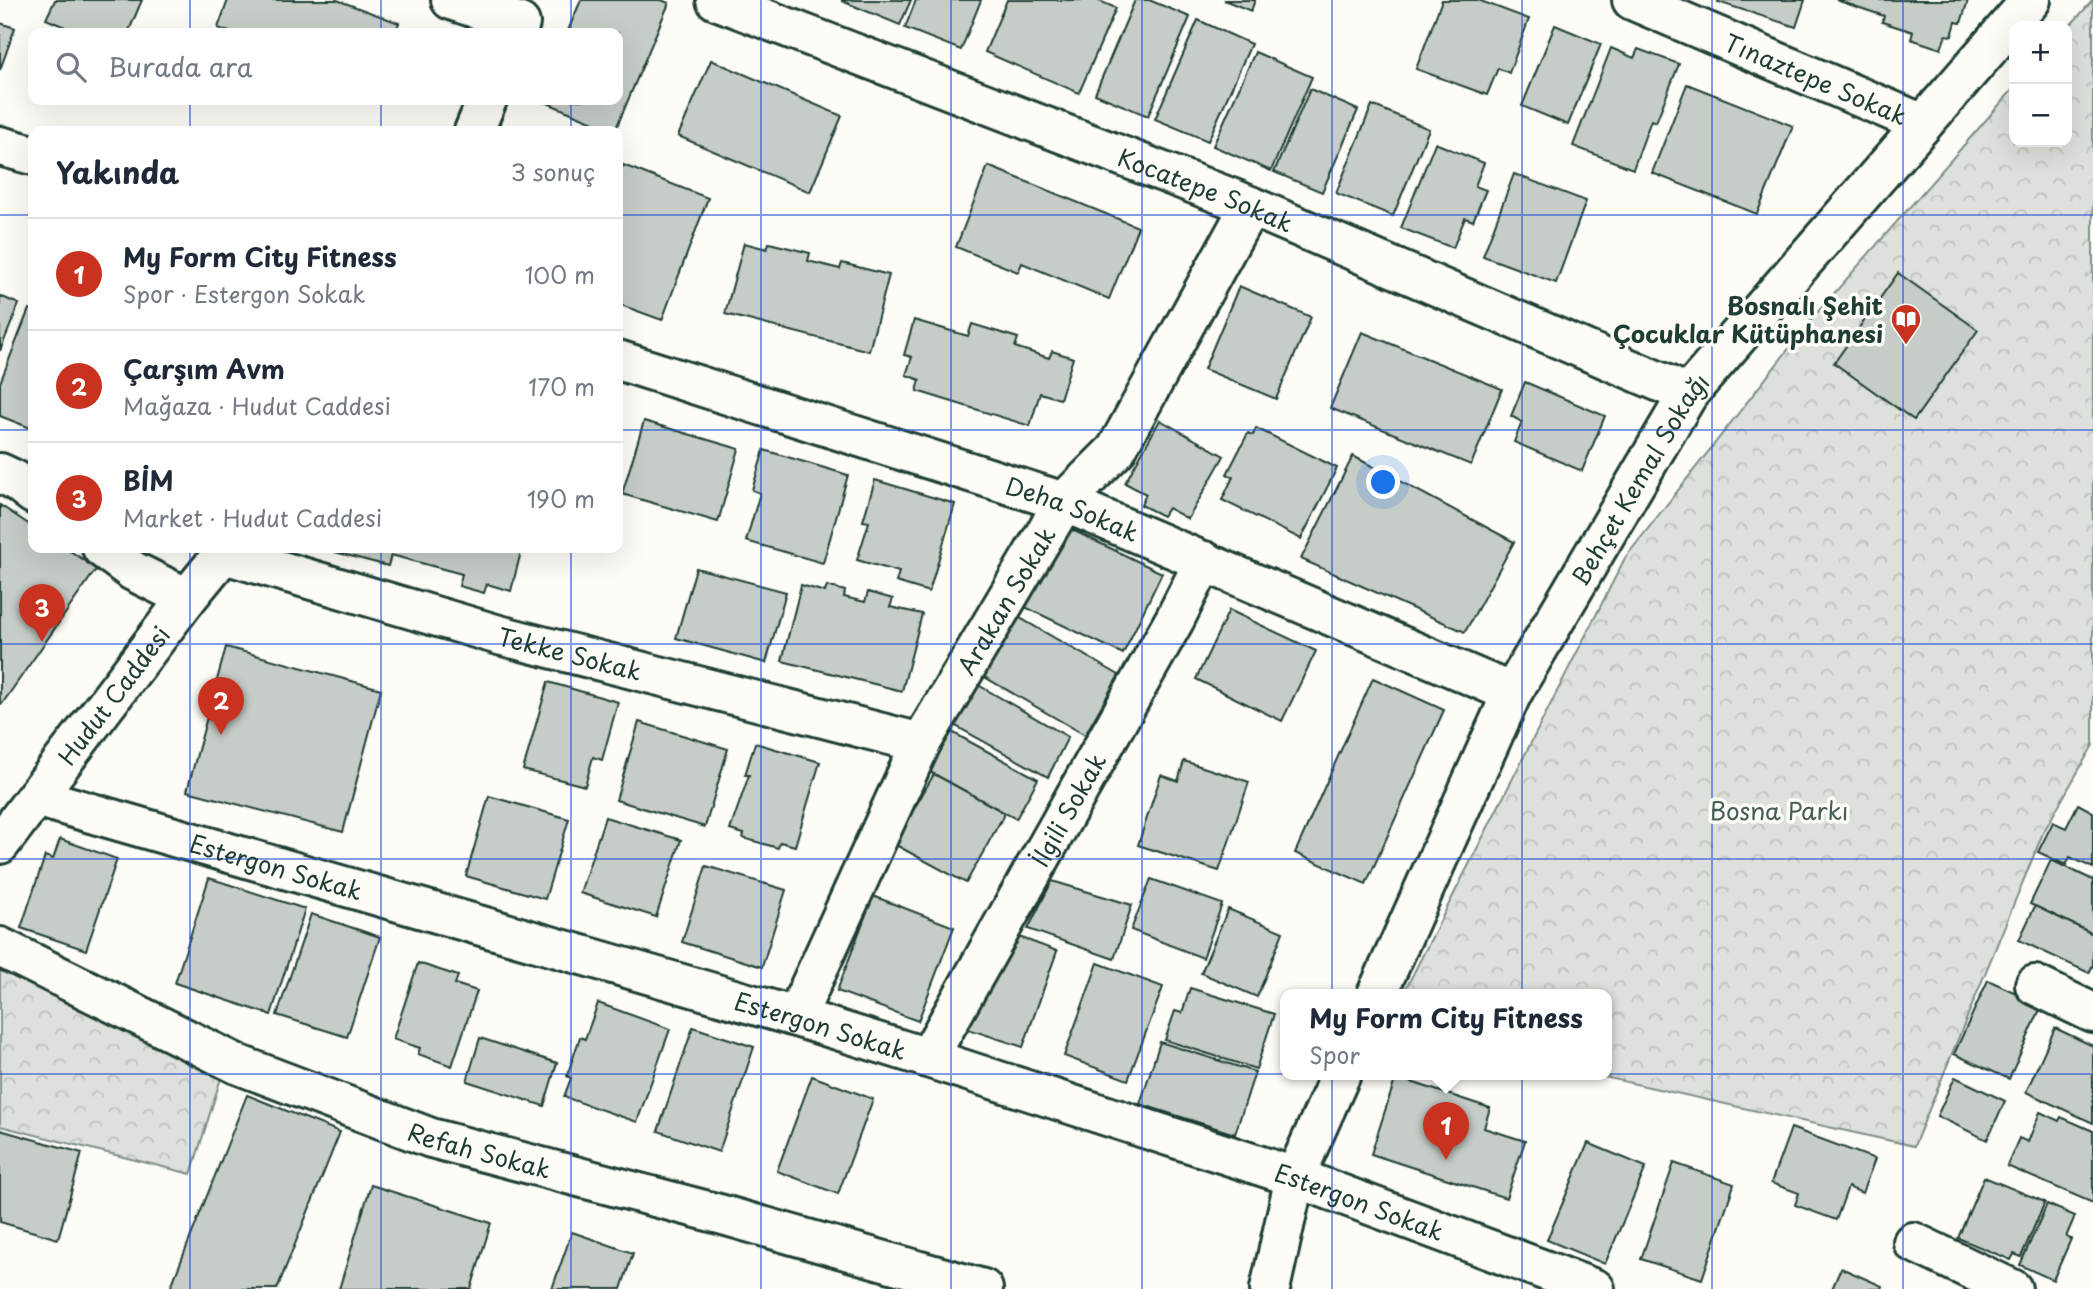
<!DOCTYPE html>
<html lang="tr">
<meta charset="utf-8">
<style>
:root{--surface:#fff;--page:#f6f6f7;--text:#1f2937;--muted:#747a83;--line:#e0e1e3;--accent:#c8321e}
body{margin:0;font-family:"Playpen Sans",sans-serif;background:var(--page);color:var(--text)}
.controls{position:absolute;right:21px;top:21px;display:grid;overflow:hidden;border-radius:14px;box-shadow:0 7px 28px #0002}
.controls button{width:63px;height:63px;display:grid;place-items:center;padding:0;border:0;border-bottom:2px solid var(--line);background:var(--surface);color:var(--text);font:35px sans-serif}
.you{position:absolute;left:1384px;top:483px;width:24px;height:24px;margin:-18px;border:5px solid #fff;border-radius:50%;background:#1a73e8;box-shadow:0 0 0 10px #1a73e833}
.badge{display:grid;place-items:center;width:46px;height:46px;border-radius:50%;background:var(--accent);color:#fff;font-size:23px;font-weight:700}
.pin{position:absolute;translate:-50% -58px;filter:drop-shadow(0 2px 4px #0008)}
.pin::after{content:'';position:absolute;top:37px;width:24px;height:21px;background:inherit;clip-path:polygon(0 0,100% 0,50% 100%)}
.popup{position:absolute;left:1280px;top:989px;width:332px;height:91px;box-sizing:border-box;display:grid;place-content:center;border-radius:14px;background:var(--surface);filter:drop-shadow(0 2px 5px #0005);font-size:23px;white-space:nowrap;color:var(--muted)}
.popup b{font-size:26px;color:var(--text)}
.popup::after{content:'';position:absolute;left:50%;top:100%;margin-left:-14px;border:14px solid transparent;border-top-color:var(--surface)}
.list{margin:0;padding:0;list-style:none}
h2{display:flex;justify-content:space-between;align-items:center;height:91px;margin:0;padding:0 28px;font-size:30px}
h2 small{font-size:23px;font-weight:400;color:var(--muted)}
.list li{display:grid;grid-template-columns:46px 1fr auto;gap:21px;align-items:center;box-sizing:border-box;height:112px;padding:0 28px;border-top:2px solid var(--line)}
.list b{display:block;font-size:26px;white-space:nowrap}
.list p{margin:0;font-size:23px;white-space:nowrap;color:var(--muted)}
.list em{font-size:23px;font-style:normal;color:var(--muted)}
.icon{flex:none;width:38px;height:38px;fill:none;stroke:currentColor;stroke-width:2;stroke-linecap:round;stroke-linejoin:round}
.map{position:relative;flex:none;width:2093px;height:1289px;overflow:hidden}
.search{position:absolute;background:var(--surface);box-shadow:0 7px 28px #0002;left:28px;top:28px;width:595px;height:77px;display:flex;align-items:center;gap:18px;box-sizing:border-box;padding:0 24px;border-radius:14px;color:var(--muted);font-size:26px}
.panel{position:absolute;background:var(--surface);box-shadow:0 7px 28px #0002;left:28px;top:126px;width:595px;height:427px;border-radius:14px}
.map>svg:first-child{display:block}
.forest{fill:url(#forest-crowns);stroke:#7e8e88;stroke-width:2}
.building{fill:#c6cdc7;stroke:#1f3d34;stroke-width:2}
.lines{fill:none;stroke-linecap:round;stroke-linejoin:round}
.minor-casing{stroke:#1f3d34;stroke-width:44}
.minor{stroke:#fdfcf7;stroke-width:38}
.grid{fill:none;stroke:#1d4ed8;stroke-width:2;stroke-opacity:0.55}
.labels{text-anchor:middle;dominant-baseline:central;stroke-width:7;stroke-linejoin:round;paint-order:stroke}
.street-label{font-size:24px;fill:#1f3d34;stroke:#fdfcf7}
.poi-label{font-size:24px;font-weight:bold;fill:#1f3d34;stroke:#fdfcf7;text-anchor:end}
.park-label{font-size:24px;fill:#455e55;stroke:#fdfcf7}
</style>
<div class="map">
<svg width="2093" height="1289" viewBox="0 0 2093 1289">
<defs>
<pattern id="forest-crowns" width="20" height="18" patternUnits="userSpaceOnUse" patternTransform="scale(1.75)"><rect width="20" height="18" fill="#dde0db"/><path d="M2 6a3 3 0 1 1 6 0M12 15a3 3 0 1 1 6 0" fill="none" stroke="#bdc1bd"/></pattern>
</defs>
<rect width="100%" height="100%" fill="#fdfcf7"/>
<filter id="ink" filterUnits="userSpaceOnUse"><feTurbulence type="fractalNoise" baseFrequency=".0143" numOctaves="2"/><feDisplacementMap in="SourceGraphic" scale="14" xChannelSelector="R" yChannelSelector="G"/><feConvolveMatrix kernelMatrix="1 2 1 2 8 2 1 2 1" color-interpolation-filters="sRGB"/></filter>
<g filter="url(#ink)">
<g class="forest">
<polygon points="2093,0 2093,745 2043,833 1914,1146 1591,1074 1607,1074 1607,994 1403,994 1625,558 1816,314 2014,88 2014,142 2067,142 2067,29"/>
<polygon points="0,970 221,1078 191,1174 0,1126"/>
</g>
<g class="building">
<polygon points="55,0 142,0 128,33 79,33 46,19"/>
<polygon points="228,0 337,0 399,23 395,33 232,33 218,28"/>
<polygon points="581,0 661,0 669,3 615,131 540,100 618,100 618,33 567,33"/>
<polygon points="842,0 911,0 900,25 842,1"/>
<polygon points="916,0 981,0 961,50 905,28"/>
<polygon points="1007,0 1097,0 1116,8 1079,93 985,52"/>
<polygon points="1135,0 1149,0 1190,17 1148,116 1095,94"/>
<polygon points="1224,0 1255,0 1251,11"/>
<polygon points="1442,0 1478,0 1529,19 1509,73 1498,68 1487,95 1416,69"/>
<polygon points="1719,0 1805,0 1796,27 1718,2"/>
<polygon points="1836,0 1968,0 1961,23 1956,22 1952,36 1946,35 1941,49 1911,39 1913,32 1882,22 1884,16"/>
<polygon points="1198,20 1251,44 1208,141 1155,119"/>
<polygon points="0,23 15,28 0,70"/>
<polygon points="1555,25 1601,44 1568,125 1522,106"/>
<polygon points="1611,48 1634,58 1638,49 1679,64 1656,122 1651,120 1633,169 1573,146"/>
<polygon points="1255,52 1312,77 1271,171 1213,146"/>
<polygon points="711,60 842,116 810,192 678,136"/>
<polygon points="1687,84 1793,126 1757,214 1652,173"/>
<polygon points="1310,89 1358,110 1322,192 1274,172"/>
<polygon points="1372,105 1429,129 1393,216 1336,193"/>
<polygon points="1435,143 1484,163 1475,186 1486,190 1473,221 1465,218 1453,248 1401,228"/>
<polygon points="623,165 708,198 662,320 618,304 618,178"/>
<polygon points="988,166 1138,227 1109,299 1022,263 1018,272 956,247"/>
<polygon points="1514,174 1586,201 1556,283 1483,256"/>
<polygon points="744,243 767,249 769,243 810,253 808,261 840,269 842,263 889,275 869,351 725,314"/>
<polygon points="1898,273 1978,330 1914,420 1834,363"/>
<polygon points="1239,286 1311,317 1276,399 1204,369"/>
<polygon points="0,296 19,304 0,351"/>
<polygon points="29,309 33,310 33,429 0,416 0,383"/>
<polygon points="914,320 968,336 972,324 1018,338 1015,347 1049,358 1052,351 1073,358 1060,399 1040,393 1030,426 917,391 920,380 906,375 912,357 904,355"/>
<polygon points="1362,332 1502,389 1471,465 1330,408"/>
<polygon points="1525,382 1605,416 1582,471 1514,442 1522,422 1511,416"/>
<polygon points="1160,420 1224,456 1188,519 1168,508 1163,516 1141,505 1146,494 1125,483"/>
<polygon points="644,421 739,449 718,522 622,494"/>
<polygon points="1256,428 1337,468 1301,539 1222,500 1233,477 1227,474 1248,433 1253,435"/>
<polygon points="764,450 848,475 823,563 746,541 760,493 752,490"/>
<polygon points="1353,456 1514,542 1465,632 1301,559"/>
<polygon points="875,480 955,504 929,592 896,582 899,572 857,560 869,522 863,521"/>
<polygon points="0,505 33,527 33,548 65,548 97,568 2,704 0,703"/>
<polygon points="1064,526 1162,573 1123,654 1025,607"/>
<polygon points="336,548 522,548 511,591 487,584 484,593 459,586 462,574 391,555 388,566 335,552"/>
<polygon points="696,568 786,592 766,663 676,638"/>
<polygon points="801,585 825,592 827,586 845,591 844,597 865,602 868,592 893,599 890,607 922,614 902,691 782,661"/>
<polygon points="1229,610 1316,651 1282,721 1196,679"/>
<polygon points="1008,611 1119,675 1085,735 974,671"/>
<polygon points="226,647 381,689 343,832 187,791"/>
<polygon points="1373,678 1444,710 1366,884 1295,853"/>
<polygon points="968,679 1068,737 1048,777 947,721"/>
<polygon points="548,682 618,702 602,760 593,757 585,786 523,770"/>
<polygon points="639,722 728,749 705,827 616,800"/>
<polygon points="950,731 1038,779 1016,819 928,771"/>
<polygon points="755,743 820,762 795,846 780,842 778,848 743,838 744,834 730,830 749,775 745,775"/>
<polygon points="1184,761 1249,782 1219,871 1138,845 1161,775 1178,781"/>
<polygon points="934,774 1005,813 966,883 894,844"/>
<polygon points="489,796 569,819 545,899 466,876"/>
<polygon points="2078,804 2093,812 2093,868 2070,857 2066,865 2038,852 2053,822 2066,828"/>
<polygon points="605,817 681,840 656,917 580,893"/>
<polygon points="60,839 117,859 86,950 21,928 45,856 53,859"/>
<polygon points="2051,860 2093,880 2093,934 2030,904"/>
<polygon points="706,866 786,890 762,967 682,942"/>
<polygon points="209,878 305,909 271,1015 175,983"/>
<polygon points="1151,879 1222,904 1203,958 1131,930"/>
<polygon points="1052,881 1132,905 1114,959 1028,929"/>
<polygon points="873,896 954,927 918,1021 837,991"/>
<polygon points="2035,906 2093,934 2093,965 2089,973 2019,940"/>
<polygon points="1228,909 1283,932 1257,997 1201,973"/>
<polygon points="311,914 380,937 347,1037 277,1015"/>
<polygon points="1011,934 1057,951 1023,1047 968,1029"/>
<polygon points="418,963 458,976 455,984 477,991 452,1066 418,1054 420,1048 393,1039"/>
<polygon points="1098,963 1163,987 1128,1080 1064,1056"/>
<polygon points="1988,980 2042,1005 2009,1079 1954,1054"/>
<polygon points="1190,988 1274,1014 1256,1069 1165,1040 1175,1011 1182,1013"/>
<polygon points="598,1003 670,1029 637,1122 564,1097 571,1078 567,1076 580,1037 585,1039"/>
<polygon points="693,1027 754,1047 719,1152 658,1131"/>
<polygon points="2055,1028 2093,1046 2093,1123 2026,1092"/>
<polygon points="480,1038 557,1063 544,1106 467,1081"/>
<polygon points="1160,1042 1255,1072 1235,1134 1140,1104"/>
<polygon points="812,1076 873,1099 838,1194 777,1171"/>
<polygon points="1396,1077 1490,1108 1484,1128 1525,1141 1506,1198 1371,1154"/>
<polygon points="1955,1077 2005,1101 1987,1140 1937,1116"/>
<polygon points="247,1095 340,1132 277,1289 170,1289"/>
<polygon points="2040,1112 2059,1121 2061,1117 2093,1131 2093,1203 2007,1166 2019,1138 2028,1142"/>
<polygon points="1791,1128 1875,1159 1862,1193 1848,1187 1836,1220 1795,1205 1799,1193 1771,1183"/>
<polygon points="0,1130 82,1153 58,1239 0,1222"/>
<polygon points="1588,1143 1646,1167 1605,1264 1547,1240"/>
<polygon points="1674,1163 1734,1184 1702,1279 1641,1259"/>
<polygon points="1984,1177 2045,1202 2021,1257 2014,1254 2011,1260 1958,1238"/>
<polygon points="371,1185 491,1223 471,1289 339,1289"/>
<polygon points="2047,1204 2075,1216 2066,1237 2071,1239 2053,1280 2020,1265"/>
<polygon points="572,1232 633,1253 621,1289 552,1289"/>
<polygon points="1841,1268 1882,1286 1881,1289 1832,1289"/>
</g>
<g class="lines">
<g class="minor-casing">
<g id="minor">
<polyline points="451,0 520,23"/>
<path id="s1" d="M716 0 1236 200 1688 394"/>
<path id="s2" d="M1632 0 1923 124"/>
<polyline points="474,131 487,100"/>
<polyline points="0,146 33,155"/>
<path id="s3" d="M618 360 1064 502 1512 693"/>
<polyline points="0,473 15,480 33,494"/>
<polyline points="102,548 133,571 187,598"/>
<path id="s4" d="M224 554 499 635 921 743"/>
<path id="s5" d="M36 797 796 1017 928 1058 1295 1177 1595 1289"/>
<path id="s6" d="M0 844 187 598 228 548"/>
<path id="s7" d="M0 947 237 1064 431 1138 723 1215 983 1289"/>
<polyline points="2035,985 2093,1013"/>
<path id="s8" d="M1377 994 1512 693 1688 394 2031 0"/>
<path id="s9" d="M796 1017 921 743 1064 502 1116 450 1250 206"/>
<path id="s10" d="M928 1058 1175 619 1204 561"/>
<polyline points="1913,1242 2012,1289"/>
<polyline points="1270,1289 1295,1177 1341,1074"/>
</g>
</g>
<use href="#minor" class="minor"/>
</g>
</g>
<path class="grid" d="M190 0V33M381 0V33M571 0V33M761 0V1289M951 0V1289M1142 0V1289M1332 0V1289M1522 0V1289M1712 0V1289M1903 0V1289M190 100V131M381 100V131M571 100V131M0 215H33M618 215H2093M0 430H33M618 430H2093M190 548V1289M381 548V1289M571 548V1289M0 644H2093M0 859H2093M0 1074H2093"/>
<defs>
<g id="library-pin" transform="scale(1.575)"><path d="M0 17L-7.5 6A9.5 9.5 0 1 1 7.5 6Z" fill="#c8321e" stroke="#fdfcf7"/><path d="M-6-4Q-3-5.5-.7-3.5V5Q-3 3-6 4ZM6-4Q3-5.5 .7-3.5V5Q3 3 6 4Z" fill="#fff"/></g>
</defs>
<g fill-rule="evenodd">
<use href="#library-pin" x="1906" y="319"/>
</g>
<g class="labels">
<g class="street-label">
<text stroke="none"><textPath href="#s2" startOffset="200">Tınaztepe Sokak</textPath></text>
<text stroke="none"><textPath href="#s1" startOffset="525">Kocatepe Sokak</textPath></text>
<text stroke="none"><textPath href="#s8" startOffset="579">Behçet Kemal Sokağı</textPath></text>
<text stroke="none"><textPath href="#s3" startOffset="478">Deha Sokak</textPath></text>
<text stroke="none"><textPath href="#s9" startOffset="467">Arakan Sokak</textPath></text>
<text stroke="none"><textPath href="#s4" startOffset="360">Tekke Sokak</textPath></text>
<text stroke="none"><textPath href="#s6" startOffset="187">Hudut Caddesi</textPath></text>
<text stroke="none"><textPath href="#s10" startOffset="285">İlgili Sokak</textPath></text>
<text stroke="none"><textPath href="#s5" startOffset="250">Estergon Sokak</textPath></text>
<text stroke="none"><textPath href="#s5" startOffset="817">Estergon Sokak</textPath></text>
<text stroke="none"><textPath href="#s7" startOffset="522">Refah Sokak</textPath></text>
<text stroke="none"><textPath href="#s5" startOffset="1384">Estergon Sokak</textPath></text>
</g>
<g class="poi-label">
<text x="1883" y="305">Bosnalı Şehit<tspan x="1883" dy="28">Çocuklar Kütüphanesi</tspan></text>
</g>
<g class="park-label">
<text x="1779" y="810">Bosna Parkı</text>
</g>
</g>
</svg>
<div class="controls">
<button>+</button>
<button>−</button>
</div>
<div class="you"></div>
<div class="pin badge" style="left:1446px;top:1160px">1</div>
<div class="popup"><b>My Form City Fitness</b>Spor</div>
<div class="pin badge" style="left:221px;top:735px">2</div>
<div class="pin badge" style="left:42px;top:642px">3</div>
<div class="search"><svg class="icon" aria-label="search" viewBox="0 0 24 24"><circle cx="10" cy="10" r="6"/><path d="M15 15l6 6"/></svg>Burada ara</div>
<section class="panel">
<h2>Yakında<small>3 sonuç</small></h2>
<ul class="list">
<li><span class="badge">1</span><div><b>My Form City Fitness</b><p>Spor · Estergon Sokak</p></div><em>100 m</em></li>
<li><span class="badge">2</span><div><b>Çarşım Avm</b><p>Mağaza · Hudut Caddesi</p></div><em>170 m</em></li>
<li><span class="badge">3</span><div><b>BİM</b><p>Market · Hudut Caddesi</p></div><em>190 m</em></li>
</ul>
</section>
</div>
